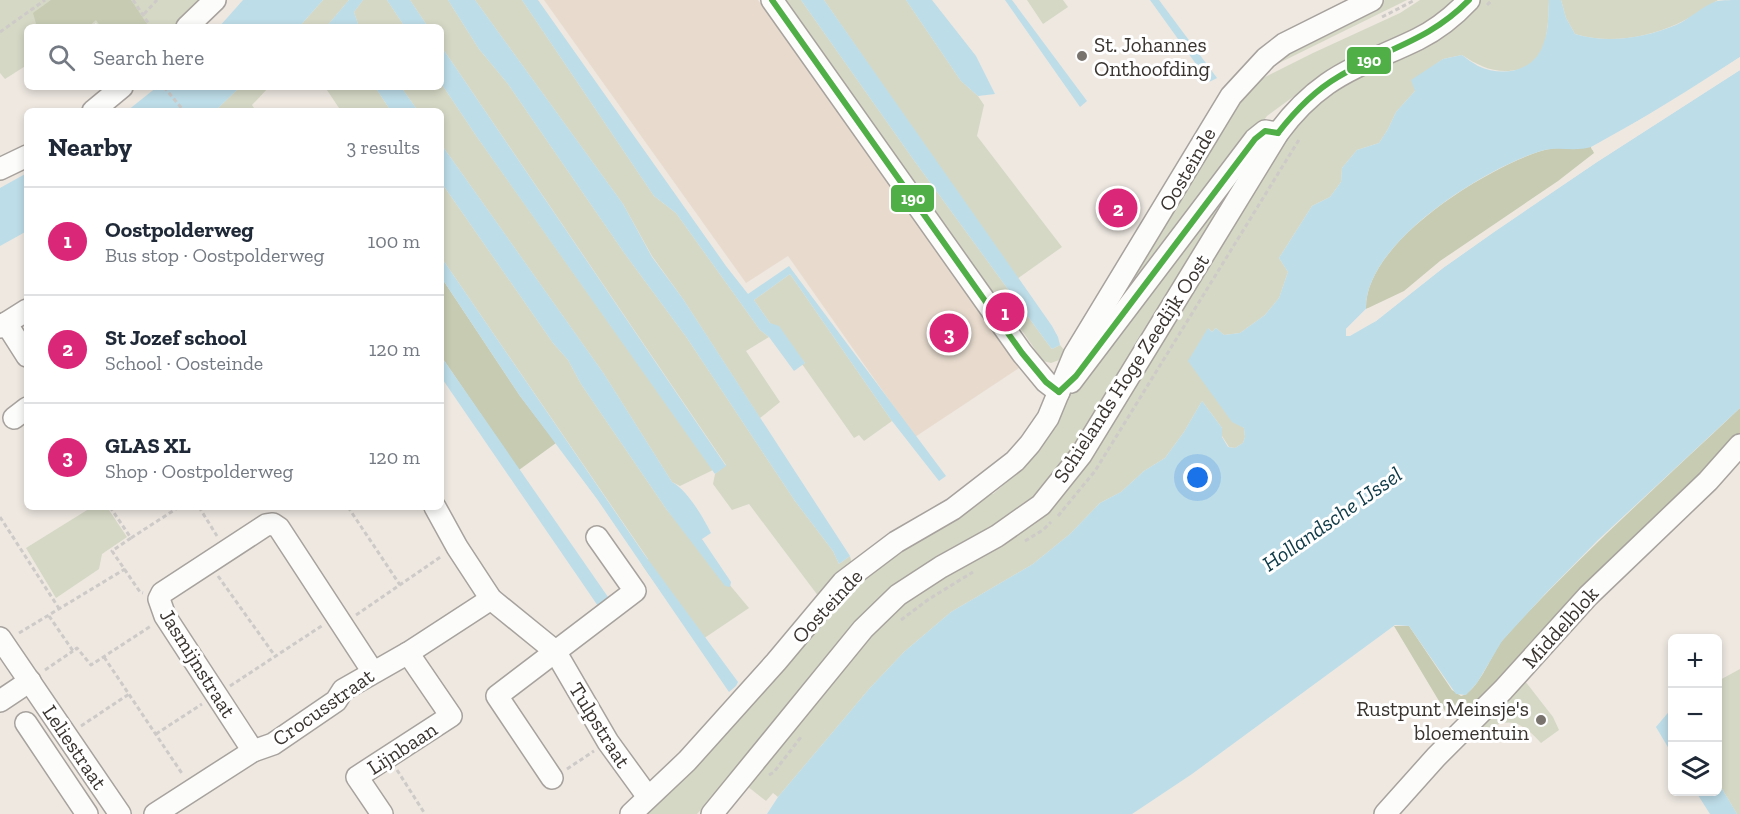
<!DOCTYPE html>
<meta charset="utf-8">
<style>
:root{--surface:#fff;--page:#f6f6f7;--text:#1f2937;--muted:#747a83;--line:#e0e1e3;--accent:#db2777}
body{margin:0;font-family:"Zilla Slab",serif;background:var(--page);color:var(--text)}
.controls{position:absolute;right:18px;bottom:18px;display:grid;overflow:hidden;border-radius:9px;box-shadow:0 3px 9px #0003}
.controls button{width:54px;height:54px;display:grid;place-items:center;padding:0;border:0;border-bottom:2px solid var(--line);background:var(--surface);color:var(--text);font:30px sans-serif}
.you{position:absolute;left:1198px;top:478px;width:21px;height:21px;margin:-15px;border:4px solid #fff;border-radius:50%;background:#1a73e8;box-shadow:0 0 0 9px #1a73e833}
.badge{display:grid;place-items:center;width:39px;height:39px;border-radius:50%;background:var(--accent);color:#fff;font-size:20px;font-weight:700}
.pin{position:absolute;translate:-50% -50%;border:3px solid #fff;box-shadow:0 2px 6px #0006}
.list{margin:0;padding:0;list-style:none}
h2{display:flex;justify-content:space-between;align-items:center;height:78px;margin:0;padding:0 24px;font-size:26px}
h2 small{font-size:20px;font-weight:400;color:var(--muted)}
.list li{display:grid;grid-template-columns:39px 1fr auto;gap:18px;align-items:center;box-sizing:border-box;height:108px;padding:0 24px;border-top:2px solid var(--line)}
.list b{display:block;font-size:22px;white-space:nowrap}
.list p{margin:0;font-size:20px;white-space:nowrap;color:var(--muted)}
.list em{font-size:20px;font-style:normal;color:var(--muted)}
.icon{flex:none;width:33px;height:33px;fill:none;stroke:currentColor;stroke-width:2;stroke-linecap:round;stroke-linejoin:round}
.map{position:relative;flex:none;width:1740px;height:814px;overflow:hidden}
.search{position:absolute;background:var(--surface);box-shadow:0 3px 9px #0003;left:24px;top:24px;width:420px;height:66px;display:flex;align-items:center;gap:15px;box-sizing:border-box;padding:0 21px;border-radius:9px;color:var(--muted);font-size:22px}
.panel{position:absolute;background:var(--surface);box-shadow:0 3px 9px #0003;left:24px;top:108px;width:420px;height:402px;border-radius:9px}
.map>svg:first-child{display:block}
.built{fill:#e8dbce}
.green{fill:#d5d8c5}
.forest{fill:#c6cbb2}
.water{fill:#bddde8}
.pier{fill:#eee8e1}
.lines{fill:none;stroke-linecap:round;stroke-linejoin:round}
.minor-casing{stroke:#a7a29d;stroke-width:24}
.path{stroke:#cdcac8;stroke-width:3;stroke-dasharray:4.5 3;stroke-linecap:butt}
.minor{stroke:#fcfcfa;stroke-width:21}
.bus-1-casing{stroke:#fff;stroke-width:10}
.bus-1{stroke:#50af46;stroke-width:6}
.poi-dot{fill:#78736d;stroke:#fff;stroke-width:2}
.labels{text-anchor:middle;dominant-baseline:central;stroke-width:6;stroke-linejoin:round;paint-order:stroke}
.poi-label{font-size:21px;fill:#39342f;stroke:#fff;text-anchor:start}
.street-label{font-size:21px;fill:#39342f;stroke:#fff}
.water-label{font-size:22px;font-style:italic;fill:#0d3846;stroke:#fff}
.line-badge{stroke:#fff;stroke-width:2}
.badge-label{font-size:16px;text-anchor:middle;font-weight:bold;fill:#fff}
</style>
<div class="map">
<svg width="1740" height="814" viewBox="0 0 1740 814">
<rect width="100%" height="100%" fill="#eee8e1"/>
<polygon class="built" points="544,0 758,0 1022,366 915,437 788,256 746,283"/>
<g class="green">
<polygon points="0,0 211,0 184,27 99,27 96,23 91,27 27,27 27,65 5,79 0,73"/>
<polygon points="323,0 349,0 326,27 299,27"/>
<polygon points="363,0 387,0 405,27 359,27 354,12"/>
<polygon points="410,0 448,0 479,49 508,84 625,254 687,338 795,501 833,551 839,564 850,556 852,564 819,597 749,504 732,510 713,484 715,474 726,465 441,46 441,27 428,27"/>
<polygon points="475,0 522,0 654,196 676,213 760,330 769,337 746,351 780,402 760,418 683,299 652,256 623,204"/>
<polygon points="783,0 801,0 913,159 1048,344 1052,349 1060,345 1064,350 1059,360 1051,363 1043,361 1014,319 1017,316 998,293 991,297"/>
<polygon points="824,0 906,0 961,81 978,96 984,105 977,136 1062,247 1017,279"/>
<polygon points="1027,0 1063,0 1068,7 1043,24"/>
<polygon points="1385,0 1407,0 1263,71 1320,30"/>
<polygon points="1420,0 1458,0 1431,23 1308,86 1267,116 1104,326 1222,120 1255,82 1313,53 1400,13"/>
<path d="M1480 0H1549C1548 20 1549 43 1536 60 1533 64 1525 67 1520 69 1498 75 1480 67 1462 55L1443 59 1432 67 1415 91 1396 112 1388 129 1379 143 1357 150 1342 168 1341 182 1330 197 1312 206 1279 258 1288 272 1279 298 1265 315 1240 333 1224 335 1216 328 1212 332 1208 328 1240 425 1244 428 1245 437 1243 443 1235 448 1229 447 1222 436V428L1202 401 1184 432 1165 458 1144 471 1121 492 1100 503 1070 534 1033 564 951 612 904 652 870 688 778 797 773 793 766 801 747 786 860 646 889 616 920 590 1016 533 1298 122 1323 99 1337 89 1470 10Z"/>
<path d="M1561 0H1718C1705 8 1691 18 1677 24 1646 38 1608 44 1575 34L1566 18Z"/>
<polygon points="441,83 477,137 713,470 680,486 672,482 604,374 441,144 441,111 418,111 401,87 441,87"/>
<polygon points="240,87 269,87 252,105 256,111 215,111"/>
<polygon points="325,87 375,87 391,111 341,111"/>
<polygon points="1256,150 1059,474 1020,512 925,571 758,747 697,814 649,814 647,812 858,579 984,493 993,494 1022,469 1035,453 1067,396 1074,392 1112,337"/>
<polygon points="441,182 553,343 568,360 581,384 667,510 749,608 700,641 686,626 642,565 648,559 441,257"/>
<polygon points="790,274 892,421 864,441 859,435 854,438 802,364 805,363 770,323 754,300"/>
<polygon points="92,507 107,507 127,537 102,554 99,569 56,598 26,548"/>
<polygon points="1740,669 1740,814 1737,814 1718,782 1718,681"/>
<path d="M1525 681 1553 717 1559 730 1541 743C1519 720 1511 717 1481 731L1479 729Z"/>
</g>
<g class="forest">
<polygon points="51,0 131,0 149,27 101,27 96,20 88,27 37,27 33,13"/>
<path d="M1591 147 1594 153 1558 181 1440 261 1404 291 1366 309C1364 243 1485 169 1541 151 1556 146 1575 148 1591 147Z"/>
<polygon points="441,277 520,396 556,443 519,470 441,356"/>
<path d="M1740 408V436L1464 721 1448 716 1394 626H1409L1452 690 1461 696C1477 693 1491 656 1501 642 1506 636 1511 631 1516 625 1587 549 1664 480 1740 408Z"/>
</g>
<g class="water">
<polygon points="243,0 323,0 299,27 219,27"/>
<polygon points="349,0 363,0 354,12 359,27 326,27"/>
<polygon points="387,0 410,0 428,27 405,27"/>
<polygon points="448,0 475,0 623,204 652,257 683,299 850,556 839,564 833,551 795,501 687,338 625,254 508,84 479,49"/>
<polygon points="522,0 538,0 726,266 748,294 789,266 946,476 939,481 892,421 790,274 754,300 770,323 779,326 805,363 794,371 769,337 760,330 676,213 654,196"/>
<polygon points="801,0 824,0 1052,326 1058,337 1060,345 1052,349 1048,344 913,159"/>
<polygon points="906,0 932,0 976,56 995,94 978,96 961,81"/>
<polygon points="1005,0 1012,0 1087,101 1080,107"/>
<polygon points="1150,0 1159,0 1217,78 1209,82"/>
<path d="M1549 0H1561L1566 18 1575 34C1608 44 1644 38 1676 25 1690 19 1702 6 1717 1 1723 0 1733 0 1740 0V57C1704 80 1668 103 1631 125 1619 132 1605 143 1591 147 1575 152 1557 146 1541 151 1485 168 1364 243 1366 309L1346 329V335L1376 321 1443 268 1494 232 1597 162 1740 70V408L1598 540 1545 594 1502 641 1477 683 1466 695 1456 694 1409 626 1395 625 1192 774 1132 814H767L778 797 870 688 904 652 951 612 1033 564 1070 534 1100 503 1121 492 1144 471 1165 458 1184 432 1202 401 1222 428V437L1228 447 1235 448 1243 443 1245 437 1244 428 1232 422 1188 361 1208 328 1212 332 1216 328 1224 335 1240 333 1265 315 1279 298 1288 272 1279 258 1312 206 1330 197 1341 182 1342 168 1357 150 1379 143 1388 129 1396 112 1415 91 1411 80 1443 59 1462 55C1467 59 1473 63 1478 66 1504 78 1536 71 1544 42 1549 29 1548 14 1549 0Z"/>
<polygon points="441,46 726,466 715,474 477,137 441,83"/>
<polygon points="157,87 240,87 215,111 127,111"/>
<polygon points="375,87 401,87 418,111 391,111"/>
<path d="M441 144 604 374 672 482C687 490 703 517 711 533L702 539 731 582 730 587 725 586 667 510 581 384 568 360 553 343 441 182Z"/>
<polygon points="27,173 27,231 0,246 0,188"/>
<polygon points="441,257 644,554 738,682 736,686 729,692 597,499 520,396 441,277"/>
<polygon points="441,356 608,597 598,606 441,377"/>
<polygon points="1672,708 1672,754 1656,727"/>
<polygon points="1718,782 1737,814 1710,814 1696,792 1718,792"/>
</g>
<g class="pier">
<polygon points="1740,57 1740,61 1674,103 1592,150 1591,147 1673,101"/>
<polygon points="1740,67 1740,70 1597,162 1494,232 1443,268 1376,321 1350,336 1346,336 1346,329 1366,309 1369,308 1368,311 1349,331 1349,333 1374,319 1441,266 1595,159"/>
</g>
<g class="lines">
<g class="minor-casing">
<g id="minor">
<polyline points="772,0 1022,353 1046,382 1059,392"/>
<polyline points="187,27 215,0"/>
<polyline points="93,111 122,87"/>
<polyline points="0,169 27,156"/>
<polyline points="6,323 27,356"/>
<polyline points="0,327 27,310"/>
<polyline points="1071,382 1255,139 1265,131 1278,133"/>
<polyline points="14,418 27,408"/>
<polyline points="435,507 457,547 491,599 555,651 608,742 648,797"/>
<polyline points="0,638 120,814"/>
<polyline points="0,701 30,681"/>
<polyline points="26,723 87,814"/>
<polyline points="253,751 165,616 159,599 162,593 266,525 273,524 279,528 373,672"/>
<polyline points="552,778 497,696 635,591 597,537"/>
<polyline points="155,814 253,751 273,744 336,701 343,690 408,653 491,599"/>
<polyline points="382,814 357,777 451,716 408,653"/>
<polyline points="631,814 687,761 776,662 843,582 896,542 953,509 1015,461 1030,444 1048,418 1074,355 1231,96 1266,58 1284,44 1372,0"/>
<path d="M712 814 863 629 898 595 941 567 997 536 1041 505 1081 455 1278 133C1292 114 1307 98 1327 84 1354 65 1388 54 1418 39 1436 30 1455 15 1469 0"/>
<polyline points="1385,814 1436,757 1503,690 1588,596 1708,481 1740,445"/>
</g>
</g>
<g class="path">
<polyline points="133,0 151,27"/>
<polyline points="1487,5 1492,0"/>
<polyline points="144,14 157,0"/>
<polyline points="1382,17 1415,0"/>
<polyline points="0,32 45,0"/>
<polyline points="164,87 184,111"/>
<polyline points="110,507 131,538 112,551 140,592 143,593"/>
<polyline points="199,507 217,536"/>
<polyline points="348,507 400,585"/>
<polyline points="1058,516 1095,471 1300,138"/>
<polyline points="0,517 60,610"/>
<polyline points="131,538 179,507"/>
<polyline points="1025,541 1043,530 1051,522"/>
<polyline points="218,576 275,656"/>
<polyline points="356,615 442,556"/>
<polyline points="49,616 73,651 77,648 91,665 151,626"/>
<polyline points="901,620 929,599 973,572"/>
<polyline points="19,633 125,569"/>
<polyline points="104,657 183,775"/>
<polyline points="45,670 73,651"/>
<polyline points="230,686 323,625"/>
<polyline points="81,726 129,694"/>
<polyline points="156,734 202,704"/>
<polyline points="567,769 594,751"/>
<polyline points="397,770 425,814"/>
<polyline points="769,775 774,772 801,737"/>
</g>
<use href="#minor" class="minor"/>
<g class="bus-1-casing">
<g id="bus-1">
<polyline points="772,0 1022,353 1046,382 1059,392"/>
<path d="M1278 133C1295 111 1314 91 1338 77 1386 48 1428 42 1469 0"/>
<polyline points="1059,392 1076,376 1255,139 1265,131 1278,133"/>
</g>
</g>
<use href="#bus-1" class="bus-1"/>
</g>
<g class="poi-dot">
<circle cx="1082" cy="56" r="6"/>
<circle cx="1541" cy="720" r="6"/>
</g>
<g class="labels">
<g class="poi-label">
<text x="1094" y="44">St. Johannes<tspan x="1094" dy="24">Onthoofding</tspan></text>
<text x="1529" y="708" text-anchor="end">Rustpunt Meinsje's<tspan x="1529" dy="24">bloementuin</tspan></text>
</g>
<g class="street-label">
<text transform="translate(1187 169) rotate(-60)">Oosteinde</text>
<text transform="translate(1131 368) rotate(-57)">Schielands Hoge Zeedijk Oost</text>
<text transform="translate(827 606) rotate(-47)">Oosteinde</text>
<text transform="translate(1560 627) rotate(-48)">Middelblok</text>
<text transform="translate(198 663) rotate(58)">Jasmijnstraat</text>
<text transform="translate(323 707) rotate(-35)">Crocusstraat</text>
<text transform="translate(600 725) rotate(58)">Tulpstraat</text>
<text transform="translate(75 747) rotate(56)">Leliestraat</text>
<text transform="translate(402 748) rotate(-33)">Lijnbaan</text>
</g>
<g class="water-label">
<text transform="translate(1332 519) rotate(-35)">Hollandsche IJssel</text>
</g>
</g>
<g class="line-badge">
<rect x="1346" y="46" width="46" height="29" rx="6" fill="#50af46"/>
<rect x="890" y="184" width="45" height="29" rx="6" fill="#50af46"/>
</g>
<g class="badge-label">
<text x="1369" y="66">190</text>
<text x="913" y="204">190</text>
</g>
</svg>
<div class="controls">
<button>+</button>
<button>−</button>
<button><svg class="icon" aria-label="layers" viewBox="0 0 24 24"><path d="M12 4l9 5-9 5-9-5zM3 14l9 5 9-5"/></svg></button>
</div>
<div class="you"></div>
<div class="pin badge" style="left:1005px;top:312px">1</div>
<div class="pin badge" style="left:1118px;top:208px">2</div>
<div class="pin badge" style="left:949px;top:333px">3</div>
<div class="search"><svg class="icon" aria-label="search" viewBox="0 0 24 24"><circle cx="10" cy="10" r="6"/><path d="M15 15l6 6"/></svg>Search here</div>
<section class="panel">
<h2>Nearby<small>3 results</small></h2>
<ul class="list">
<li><span class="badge">1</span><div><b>Oostpolderweg</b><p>Bus stop · Oostpolderweg</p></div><em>100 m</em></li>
<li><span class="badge">2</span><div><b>St Jozef school</b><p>School · Oosteinde</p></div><em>120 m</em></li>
<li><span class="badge">3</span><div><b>GLAS XL</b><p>Shop · Oostpolderweg</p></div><em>120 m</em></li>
</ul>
</section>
</div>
